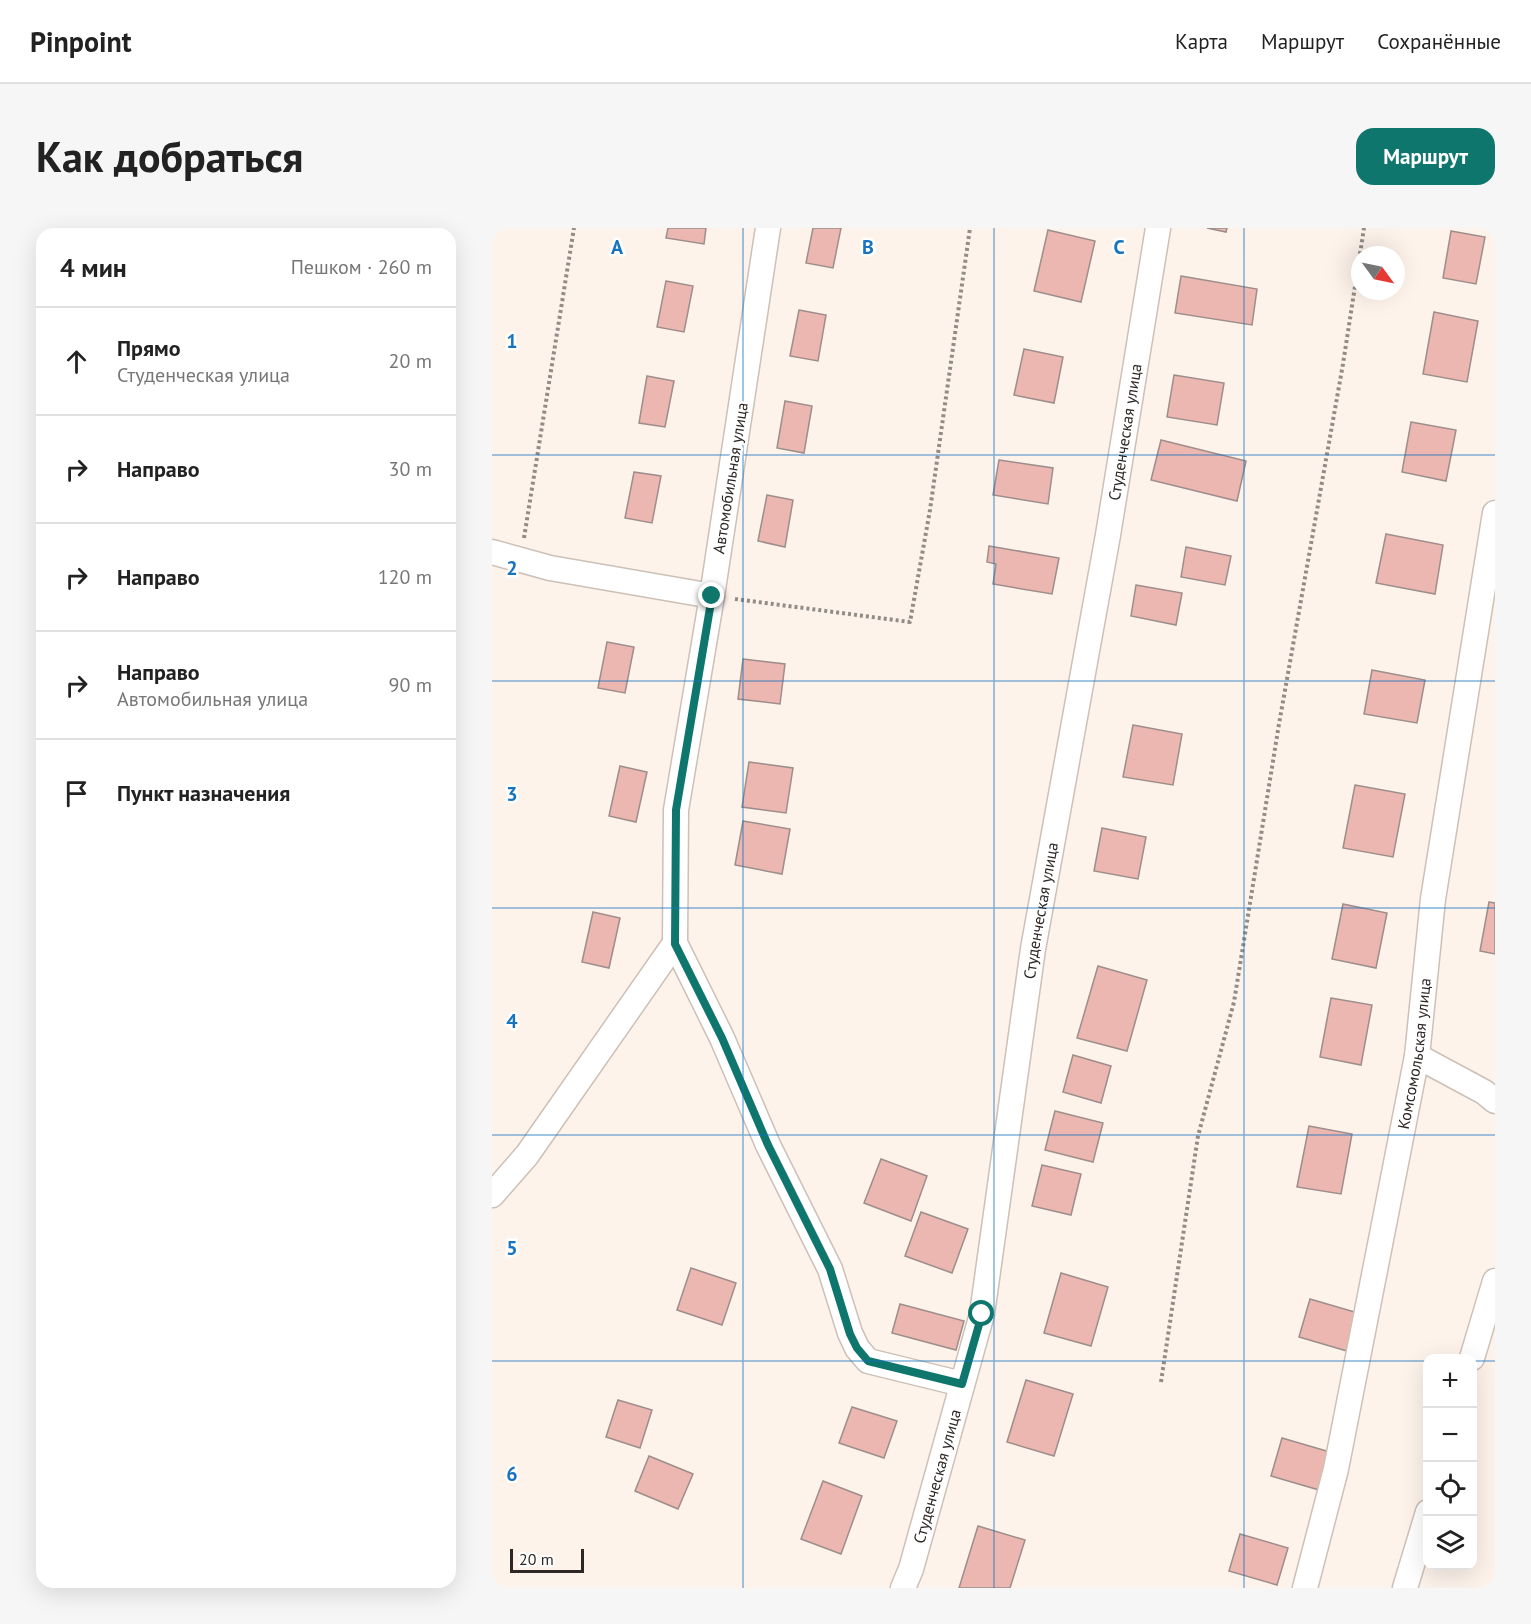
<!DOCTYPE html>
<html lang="ru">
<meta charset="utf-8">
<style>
:root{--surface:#fff;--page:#f6f6f6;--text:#222;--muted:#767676;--line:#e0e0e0;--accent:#0f766e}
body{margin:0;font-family:"PT Sans",sans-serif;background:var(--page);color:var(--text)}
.controls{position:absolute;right:18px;bottom:18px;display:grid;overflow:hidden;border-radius:12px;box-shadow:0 6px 24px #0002}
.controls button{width:54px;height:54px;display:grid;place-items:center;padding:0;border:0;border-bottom:2px solid var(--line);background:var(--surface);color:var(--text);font:30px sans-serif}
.compass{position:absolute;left:859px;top:18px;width:54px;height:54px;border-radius:50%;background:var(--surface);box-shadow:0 6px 24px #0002;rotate:123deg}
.scale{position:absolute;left:18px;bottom:15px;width:74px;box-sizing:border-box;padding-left:6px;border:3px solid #2d2825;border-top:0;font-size:16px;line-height:21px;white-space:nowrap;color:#2d2825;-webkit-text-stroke:4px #fff;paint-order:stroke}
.stop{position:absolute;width:18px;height:18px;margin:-14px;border:4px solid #0f766e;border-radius:50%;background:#fff}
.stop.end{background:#0f766e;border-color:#fff;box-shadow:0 2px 6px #0008}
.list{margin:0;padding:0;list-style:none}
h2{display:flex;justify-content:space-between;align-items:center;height:78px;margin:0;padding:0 24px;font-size:26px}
h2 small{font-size:20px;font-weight:400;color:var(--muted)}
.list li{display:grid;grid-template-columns:39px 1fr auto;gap:18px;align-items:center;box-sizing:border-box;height:108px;padding:0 24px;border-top:2px solid var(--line)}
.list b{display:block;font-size:22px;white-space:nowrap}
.list p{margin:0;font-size:20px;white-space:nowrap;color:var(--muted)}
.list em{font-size:20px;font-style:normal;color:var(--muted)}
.icon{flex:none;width:33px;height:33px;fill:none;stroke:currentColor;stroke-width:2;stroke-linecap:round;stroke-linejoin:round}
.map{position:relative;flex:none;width:1003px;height:1360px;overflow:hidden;border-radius:18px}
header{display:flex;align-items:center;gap:36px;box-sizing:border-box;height:84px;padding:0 30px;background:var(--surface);border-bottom:2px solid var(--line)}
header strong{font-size:28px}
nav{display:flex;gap:33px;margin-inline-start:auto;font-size:21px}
.intro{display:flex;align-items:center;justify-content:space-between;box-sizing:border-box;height:144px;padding:0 36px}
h1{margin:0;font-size:42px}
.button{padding:15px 27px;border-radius:18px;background:var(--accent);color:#fff;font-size:21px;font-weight:700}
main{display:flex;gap:36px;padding:0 36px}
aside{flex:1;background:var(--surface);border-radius:18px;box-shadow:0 6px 24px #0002}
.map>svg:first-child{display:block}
.building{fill:#ecb7b0;stroke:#9d8d8b;stroke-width:1.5}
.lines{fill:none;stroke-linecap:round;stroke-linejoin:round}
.minor-casing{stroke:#ccc0b7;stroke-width:27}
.path{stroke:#938c86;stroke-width:4;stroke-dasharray:3 3;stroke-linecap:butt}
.minor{stroke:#fff;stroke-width:24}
.route{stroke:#0f766e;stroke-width:8}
.grid{fill:none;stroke:#1773c0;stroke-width:1.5;stroke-opacity:0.55}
.labels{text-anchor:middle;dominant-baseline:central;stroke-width:5;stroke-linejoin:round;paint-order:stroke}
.street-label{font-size:16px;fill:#2d2825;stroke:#fff}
.grid-label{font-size:20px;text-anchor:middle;font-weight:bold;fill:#1773c0;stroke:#fff;stroke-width:5;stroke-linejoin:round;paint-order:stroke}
</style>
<header>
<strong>Pinpoint</strong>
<nav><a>Карта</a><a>Маршрут</a><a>Сохранённые</a></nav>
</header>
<div class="intro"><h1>Как добраться</h1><a class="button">Маршрут</a></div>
<main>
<aside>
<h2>4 мин<small>Пешком · 260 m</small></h2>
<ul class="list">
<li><svg class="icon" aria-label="ahead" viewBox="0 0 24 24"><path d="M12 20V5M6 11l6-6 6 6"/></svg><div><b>Прямо</b><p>Студенческая улица</p></div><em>20 m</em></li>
<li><svg class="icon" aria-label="right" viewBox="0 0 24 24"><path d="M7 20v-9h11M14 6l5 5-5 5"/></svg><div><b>Направо</b></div><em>30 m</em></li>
<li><svg class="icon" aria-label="right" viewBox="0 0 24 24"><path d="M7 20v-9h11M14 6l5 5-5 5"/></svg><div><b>Направо</b></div><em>120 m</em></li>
<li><svg class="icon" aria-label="right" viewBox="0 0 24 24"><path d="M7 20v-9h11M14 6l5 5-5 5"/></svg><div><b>Направо</b><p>Автомобильная улица</p></div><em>90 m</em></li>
<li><svg class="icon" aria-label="arrive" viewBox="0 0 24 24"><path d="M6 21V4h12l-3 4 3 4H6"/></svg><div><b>Пункт назначения</b></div></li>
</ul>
</aside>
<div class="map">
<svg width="1003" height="1360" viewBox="0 0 1003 1360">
<rect width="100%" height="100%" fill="#fdf3eb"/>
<g class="building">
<polygon points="176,0 214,0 212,16 174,10"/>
<polygon points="321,0 349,0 341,40 314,35"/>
<polygon points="715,0 735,0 734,4"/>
<polygon points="556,2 603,13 589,74 542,63"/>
<polygon points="959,3 993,9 984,56 951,50"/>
<polygon points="689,48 765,61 760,97 683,85"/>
<polygon points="174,53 201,58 192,104 165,99"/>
<polygon points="307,82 334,87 326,133 298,128"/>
<polygon points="942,84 986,93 975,154 931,146"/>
<polygon points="532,121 571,129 562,175 522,167"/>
<polygon points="682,147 732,155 725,197 675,189"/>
<polygon points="155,148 182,153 173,199 147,195"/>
<polygon points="293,173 320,178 312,225 285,220"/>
<polygon points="919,194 964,202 954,253 910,244"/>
<polygon points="669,212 754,233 745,273 659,252"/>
<polygon points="507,232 561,240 556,276 501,267"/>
<polygon points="142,244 169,248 160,295 133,290"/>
<polygon points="275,267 301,272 293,319 266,313"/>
<polygon points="894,306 951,317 943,366 884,355"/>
<polygon points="497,318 567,330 560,366 501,356 504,336 495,334"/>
<polygon points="694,319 739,328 733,357 689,349"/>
<polygon points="644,357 690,365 684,397 639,388"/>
<polygon points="115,414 142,419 133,465 106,460"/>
<polygon points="251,431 293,436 288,476 246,471"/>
<polygon points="880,442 933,452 925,495 872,486"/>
<polygon points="641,497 690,506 681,557 631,549"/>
<polygon points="257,534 301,540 294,585 250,579"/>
<polygon points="128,538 155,544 144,594 117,588"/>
<polygon points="863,557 913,566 901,629 851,620"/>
<polygon points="251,593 298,601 290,646 243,637"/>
<polygon points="610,600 654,609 646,651 602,643"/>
<polygon points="997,674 1003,675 1003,726 988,723"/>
<polygon points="851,676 895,685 884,740 840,731"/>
<polygon points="101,684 128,690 117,740 90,734"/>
<polygon points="606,738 655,752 635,823 585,810"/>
<polygon points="839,770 880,777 869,837 828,829"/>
<polygon points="581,827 619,838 609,875 571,864"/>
<polygon points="563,883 611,895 601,934 553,922"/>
<polygon points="817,898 860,906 849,966 805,959"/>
<polygon points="389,931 435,948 419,993 372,975"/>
<polygon points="550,937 589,946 579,987 540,978"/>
<polygon points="429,984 476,1001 460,1045 413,1028"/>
<polygon points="199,1040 244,1055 230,1097 185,1082"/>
<polygon points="569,1045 616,1059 599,1118 552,1105"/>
<polygon points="818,1071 866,1085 855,1123 807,1109"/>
<polygon points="408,1076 472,1093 464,1122 400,1105"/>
<polygon points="534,1152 581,1166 562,1228 515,1214"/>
<polygon points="126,1172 160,1182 148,1220 114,1209"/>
<polygon points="360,1179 405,1193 392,1230 347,1215"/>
<polygon points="790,1210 838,1224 827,1262 779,1248"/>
<polygon points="157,1228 201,1246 186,1281 143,1263"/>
<polygon points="331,1253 370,1268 349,1326 309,1311"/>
<polygon points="486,1298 533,1312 518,1360 467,1360"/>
<polygon points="748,1306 796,1320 785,1357 737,1343"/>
</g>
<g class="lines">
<g class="minor-casing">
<g id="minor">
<polyline points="276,0 220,368 184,582 183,715 230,810 276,917 338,1041 358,1105 365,1120 376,1133 470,1156"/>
<polyline points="0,324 58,340 220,368"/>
<polyline points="925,828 992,864 1003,873"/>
<polyline points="0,967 35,927 183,715"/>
<polyline points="980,1130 1003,1053"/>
<path id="s1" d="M411 1360 419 1341 490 1086 541 721 616 307 666 0"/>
<path id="s2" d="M813 1360 844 1241 925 828 941 671 1003 285"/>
<polyline points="913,1360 936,1284"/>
</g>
</g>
<g class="path">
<polyline points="32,310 82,0"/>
<polyline points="243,371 418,394 438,282 478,0"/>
<polyline points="669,1154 706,908 742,774 787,496 851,136 872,0"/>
</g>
<use href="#minor" class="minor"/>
</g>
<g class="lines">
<polyline class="route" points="220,368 184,582 183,716 230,810 276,917 338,1041 358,1106 365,1120 376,1133 470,1156 490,1086"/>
</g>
<path class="grid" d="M251 0V1360M502 0V1360M752 0V1360M0 227H1003M0 453H1003M0 680H1003M0 907H1003M0 1133H936M980 1133H1003"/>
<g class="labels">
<g class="street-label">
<text stroke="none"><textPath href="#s1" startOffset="1179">Студенческая улица</textPath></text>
<text transform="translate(238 250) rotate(-81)">Автомобильная улица</text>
<text stroke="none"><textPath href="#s1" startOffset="693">Студенческая улица</textPath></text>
<text stroke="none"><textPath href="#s2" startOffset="546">Комсомольская улица</textPath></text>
<text stroke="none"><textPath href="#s1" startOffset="117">Студенческая улица</textPath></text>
</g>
</g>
<g class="grid-label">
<text x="125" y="26">A</text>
<text x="376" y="26">B</text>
<text x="627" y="26">C</text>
<text x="20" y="120">1</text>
<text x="20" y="347">2</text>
<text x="20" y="573">3</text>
<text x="20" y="800">4</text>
<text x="20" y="1027">5</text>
<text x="20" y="1253">6</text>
</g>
</svg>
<div class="controls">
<button>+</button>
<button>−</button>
<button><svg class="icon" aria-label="locate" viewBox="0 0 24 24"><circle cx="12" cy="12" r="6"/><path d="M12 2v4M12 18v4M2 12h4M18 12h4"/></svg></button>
<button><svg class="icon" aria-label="layers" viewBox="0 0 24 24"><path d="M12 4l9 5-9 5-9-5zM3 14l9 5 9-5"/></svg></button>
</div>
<svg class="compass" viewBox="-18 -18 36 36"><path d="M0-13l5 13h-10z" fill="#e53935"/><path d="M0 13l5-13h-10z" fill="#767676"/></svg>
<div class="scale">20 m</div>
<div class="stop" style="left:490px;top:1086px"></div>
<div class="stop end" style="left:220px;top:368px"></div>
</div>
</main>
